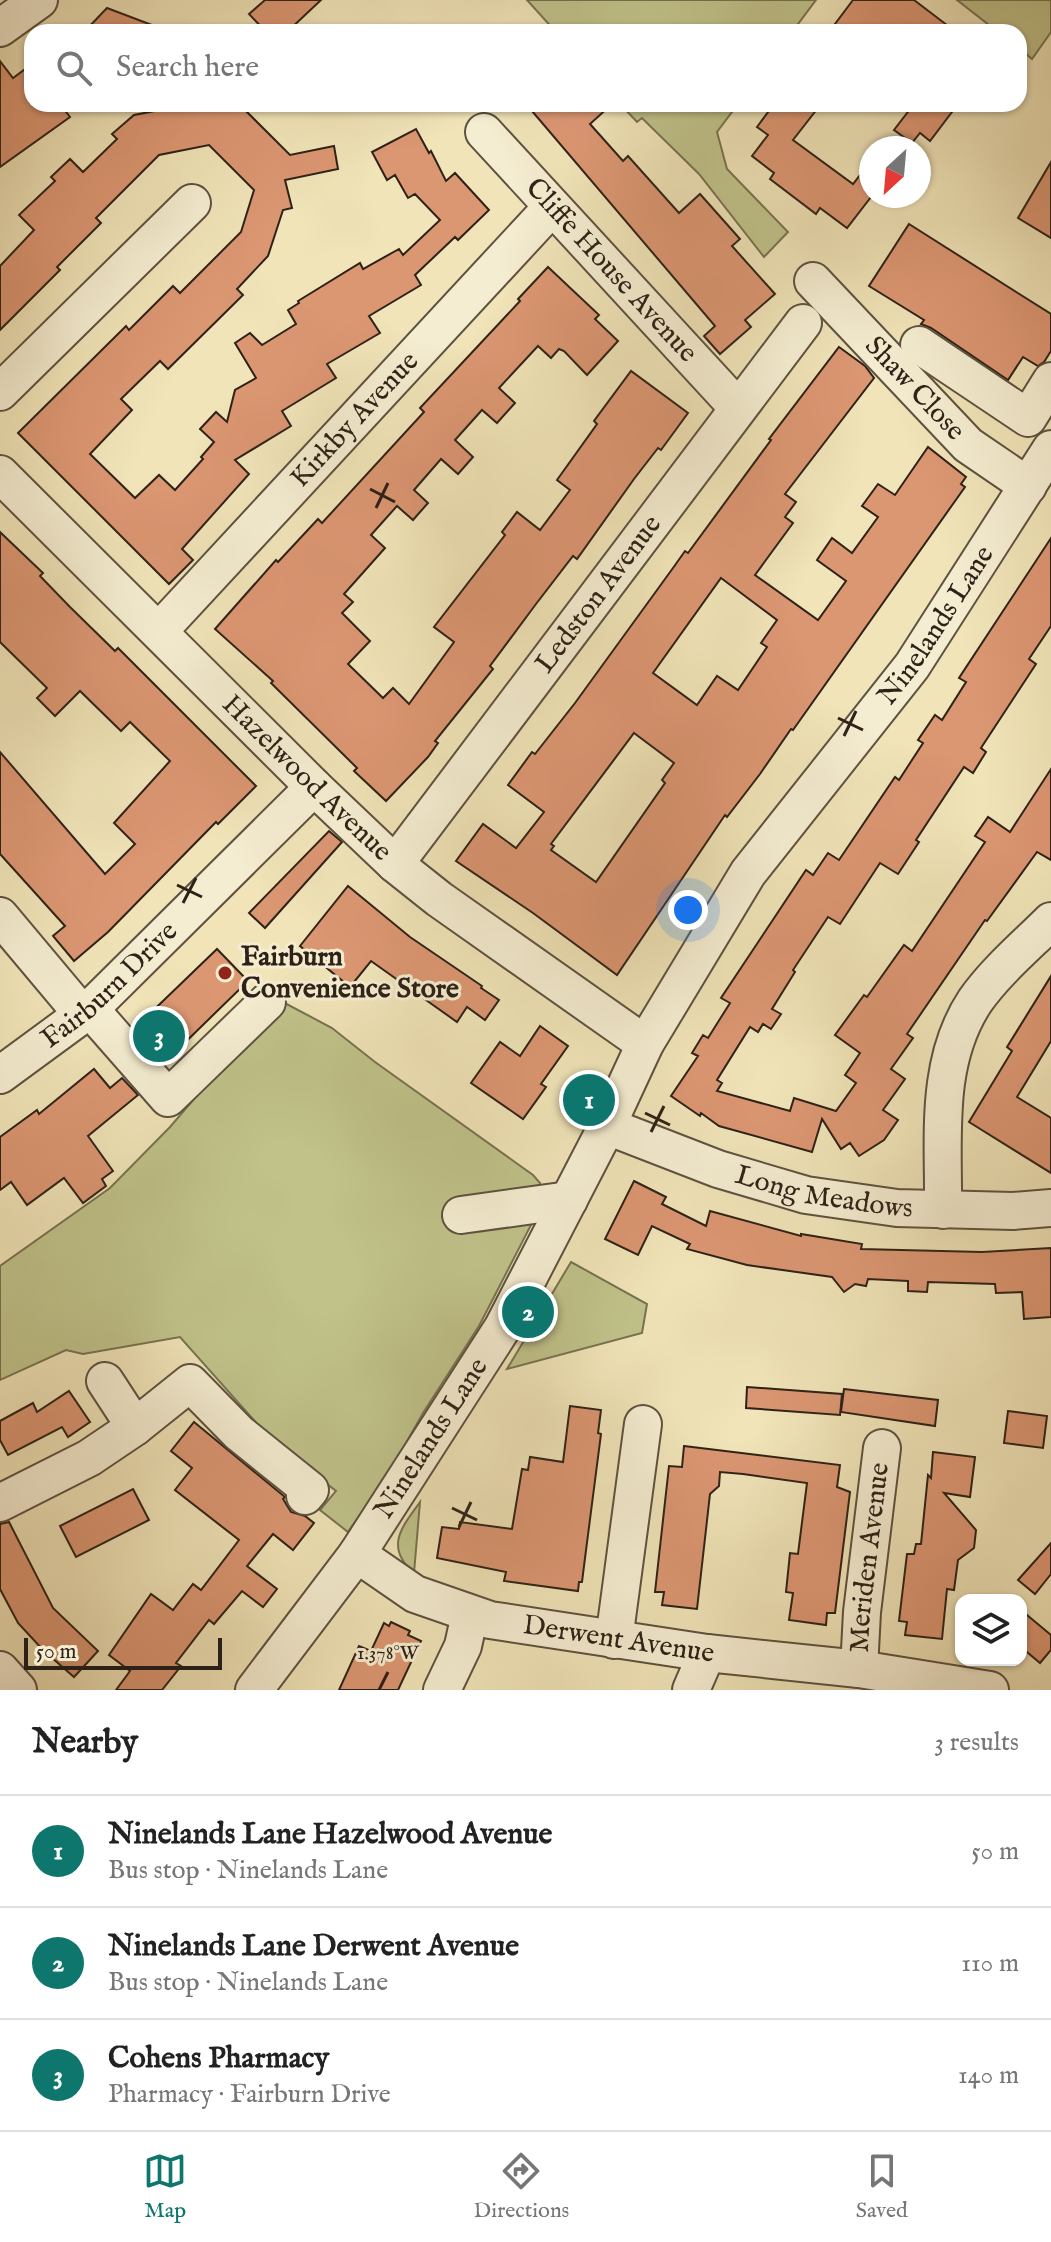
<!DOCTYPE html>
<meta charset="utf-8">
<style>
:root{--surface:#fff;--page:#f2f2f2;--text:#222;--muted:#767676;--line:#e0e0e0;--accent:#0f766e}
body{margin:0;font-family:"IM FELL English",serif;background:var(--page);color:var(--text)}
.controls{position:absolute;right:24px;bottom:24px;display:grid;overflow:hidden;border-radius:16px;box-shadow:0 2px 6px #0004}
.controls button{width:72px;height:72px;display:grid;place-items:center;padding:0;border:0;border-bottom:2px solid var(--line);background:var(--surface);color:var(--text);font:40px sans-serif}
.compass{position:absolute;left:859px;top:136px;width:72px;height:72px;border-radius:50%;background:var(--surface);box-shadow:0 2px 6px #0004;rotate:206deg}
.scale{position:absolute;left:24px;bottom:20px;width:198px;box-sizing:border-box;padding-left:8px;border:4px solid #2e2218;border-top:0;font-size:22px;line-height:28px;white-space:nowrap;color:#2e2218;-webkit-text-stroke:6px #f5edd1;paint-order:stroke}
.you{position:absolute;left:688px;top:910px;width:28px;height:28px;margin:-20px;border:6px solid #fff;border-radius:50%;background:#1a73e8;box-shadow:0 0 0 12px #1a73e833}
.badge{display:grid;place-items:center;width:52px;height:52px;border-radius:50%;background:var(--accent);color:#fff;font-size:26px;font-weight:700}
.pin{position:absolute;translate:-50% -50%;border:4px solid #fff;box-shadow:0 2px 8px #0006}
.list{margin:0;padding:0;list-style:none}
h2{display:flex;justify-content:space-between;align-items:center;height:104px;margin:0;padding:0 32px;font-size:34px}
h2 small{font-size:26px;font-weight:400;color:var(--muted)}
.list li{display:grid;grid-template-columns:52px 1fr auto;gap:24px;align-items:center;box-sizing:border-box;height:112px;padding:0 32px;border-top:2px solid var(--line)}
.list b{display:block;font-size:30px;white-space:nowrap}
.list p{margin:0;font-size:26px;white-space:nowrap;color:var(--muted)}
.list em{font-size:26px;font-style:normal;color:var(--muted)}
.icon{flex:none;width:44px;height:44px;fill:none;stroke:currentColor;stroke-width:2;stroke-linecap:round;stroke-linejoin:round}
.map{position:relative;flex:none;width:1051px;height:1690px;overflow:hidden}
.search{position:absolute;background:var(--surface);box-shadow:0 2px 6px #0004;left:24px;right:24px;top:24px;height:88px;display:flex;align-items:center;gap:20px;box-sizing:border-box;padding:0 28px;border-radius:24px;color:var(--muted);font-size:30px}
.sheet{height:440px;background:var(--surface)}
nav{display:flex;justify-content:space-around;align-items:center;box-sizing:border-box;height:112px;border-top:2px solid var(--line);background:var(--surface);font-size:22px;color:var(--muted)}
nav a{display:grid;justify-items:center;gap:4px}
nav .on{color:var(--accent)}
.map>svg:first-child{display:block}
.green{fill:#c0c28a;stroke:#777251;stroke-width:2}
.building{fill:#db9672;stroke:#2e2218;stroke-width:2;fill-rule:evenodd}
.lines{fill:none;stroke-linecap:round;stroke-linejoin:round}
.minor-casing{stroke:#5e5240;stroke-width:40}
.minor{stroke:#f5edd1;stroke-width:36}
.ticks{fill:none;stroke:#2e2218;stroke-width:3}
.poi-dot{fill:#8f2418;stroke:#f5edd1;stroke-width:3}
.labels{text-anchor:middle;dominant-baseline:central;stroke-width:6;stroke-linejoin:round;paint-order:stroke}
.street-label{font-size:28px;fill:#2e2218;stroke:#f5edd1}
.poi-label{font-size:28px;font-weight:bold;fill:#2e2218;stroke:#f5edd1;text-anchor:start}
.ticks-label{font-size:20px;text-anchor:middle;fill:#2e2218;stroke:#f5edd1;stroke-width:6;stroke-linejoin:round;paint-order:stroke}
</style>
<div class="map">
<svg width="1051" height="1690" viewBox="0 0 1051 1690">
<rect width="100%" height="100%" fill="#f0e4b8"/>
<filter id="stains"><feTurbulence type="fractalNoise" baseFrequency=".0025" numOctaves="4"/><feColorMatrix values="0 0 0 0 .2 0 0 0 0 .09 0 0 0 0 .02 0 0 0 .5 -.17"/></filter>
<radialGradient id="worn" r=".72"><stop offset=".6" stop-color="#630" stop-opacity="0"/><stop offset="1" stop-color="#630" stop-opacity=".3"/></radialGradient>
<g class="green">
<polygon points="527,0 816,0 792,32 556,32"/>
<polygon points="957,0 1051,0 1051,32 1032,59 1019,48 1019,32 998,32"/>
<polygon points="620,104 738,104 717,132 727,169 788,232 764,257 699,174 642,118 637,122"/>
<polygon points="279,1000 332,1028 375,1062 533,1175 540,1183 541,1191 531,1225 479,1326 423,1413 387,1477 348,1532 320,1510 336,1491 276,1445 180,1337 83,1354 66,1350 0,1380 0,1266 110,1188 170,1127"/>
<polygon points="571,1262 647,1304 642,1333 507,1369"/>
<path d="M420 1502 414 1573C384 1547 402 1527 420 1502Z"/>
</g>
<g class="building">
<polygon points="265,0 321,0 287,32 266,32 249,14"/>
<polygon points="853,0 914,0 956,32 829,32"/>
<polygon points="107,8 165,30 165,32 84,32"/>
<polygon points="0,61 13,78 32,64 32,104 60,104 70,117 0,167"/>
<polygon points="191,104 239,104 290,155 334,146 338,169 285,180 292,208 283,210 268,256 237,289 243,295 168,369 160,361 121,399 132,410 90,454 135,498 159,475 175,490 203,459 201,457 214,442 200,429 216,412 227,422 235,390 256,378 235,343 250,333 262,345 296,324 288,310 299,303 298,301 360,263 363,269 399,249 403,255 440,220 415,194 408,198 395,175 387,180 372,152 416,129 429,153 431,151 446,181 455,173 489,210 458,240 455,237 415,275 421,285 369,316 380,333 327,364 336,378 282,411 291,426 235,460 249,474 182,549 193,560 169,584 18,433 126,326 129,330 173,286 180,293 241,232 254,190 209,145 159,155 96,218 101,223 57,267 60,270 0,330 0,266 34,230 19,215 55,181 51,177 70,159 83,172 117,139 112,134 134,115"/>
<polygon points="526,104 612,104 590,124 623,161 628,156 679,213 700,194 740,239 732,246 775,294 745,320 751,327 720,354 704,336 715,326"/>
<polygon points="774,104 821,104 793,140 853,184 871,161 871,197 847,228 820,208 816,214 770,179 774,173 752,156 768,135 757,127"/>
<polygon points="914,104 958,104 930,141 920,133 912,143 894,130"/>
<polygon points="1051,162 1051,238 1018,218"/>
<polygon points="909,224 1051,314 1051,351 1044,362 1038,366 1023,357 1008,380 931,328 921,324 924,320 869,286"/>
<polygon points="548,267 599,315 595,319 618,341 587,375 564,351 559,349 551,358 538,346 499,388 515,403 497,423 482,410 455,440 473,457 458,474 441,459 414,490 428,503 413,520 397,506 371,535 385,548 344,594 353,602 342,613 370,641 348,664 383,698 393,688 409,704 454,642 434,627 505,535 502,532 517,512 540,530 570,490 557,480 597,424 594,421 631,371 688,413 661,450 658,448 634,479 577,559 573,556 536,604 490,666 493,669 435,741 438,743 428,757 386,801 354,771 357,768 271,683 273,681 215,629 276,560 278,562 318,519 322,523 424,412 420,408 520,301 518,299"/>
<path d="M839 347 865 366 874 378 785 494 796 502 785 517 793 523 755 575 818 620 846 581 817 560 832 538 852 553 878 517 862 506 878 484 895 495 928 447 966 477 961 484 965 487 793 730 791 729 760 774 727 817 725 815 617 975 533 913 456 861 483 824 516 848 544 812 508 785 532 752 535 754 575 703 673 568 685 551 688 553 771 440 769 439ZM721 578 777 620 761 643 767 647 738 690 717 676 697 705 653 673ZM634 733 674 763 662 780 665 783 596 882 551 850 554 846 551 844Z"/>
<polygon points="0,532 43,573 40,576 70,607 115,651 118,648 256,786 218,824 216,822 108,932 74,961 53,936 65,926 0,854 0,752 105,874 135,844 114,823 170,761 130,722 121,731 80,691 55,716 37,698 47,688 0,642"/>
<polygon points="1051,538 1051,626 1029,659 1036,664 981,748 986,752 973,773 964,767 916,840 919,842 898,874 880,863 840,924 828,917 793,970 795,972 772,1009 781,1014 771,1029 763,1024 758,1032 750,1027 717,1080 722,1083 717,1091 790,1111 794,1098 836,1111 856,1083 845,1075 860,1053 835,1035 864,995 867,997 904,945 912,951 985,842 975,836 988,817 1010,832 1051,769 1051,860 1037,852 987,921 985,920 907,1034 913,1038 891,1069 905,1079 883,1110 898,1120 884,1140 859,1156 850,1143 841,1149 822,1119 812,1152 719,1126 701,1113 700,1116 671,1096 698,1056 692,1053 703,1035 708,1038 730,1003 721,998 806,870 813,875 828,853 839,860 895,777 899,780 923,743 918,740 935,715 942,720 966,682 959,678"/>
<polygon points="329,831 342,842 265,928 249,913"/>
<polygon points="348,886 410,937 482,986 481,988 499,1000 485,1020 467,1007 457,1022 371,961 350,987 300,946"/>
<polygon points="217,949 248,981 167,1060 135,1028"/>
<polygon points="1051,976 1051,1041 1017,1097 1051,1118 1051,1173 969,1122 1012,1051 1007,1047"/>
<polygon points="540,1026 568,1046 541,1084 546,1087 523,1119 471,1083 500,1042 520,1056"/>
<polygon points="94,1069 110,1088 122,1078 138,1095 88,1136 113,1171 102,1179 106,1186 83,1203 64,1178 27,1205 11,1182 0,1190 0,1137 37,1110 39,1114"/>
<polygon points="634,1181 666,1197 662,1204 706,1226 710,1211 801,1236 801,1234 862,1244 861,1249 982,1252 1051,1248 1051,1317 1024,1319 1022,1292 996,1293 995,1284 928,1282 927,1292 908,1291 908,1281 868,1279 866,1286 855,1284 844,1292 832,1277 747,1265 687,1249 690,1244 652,1226 638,1255 605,1239"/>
<polygon points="747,1387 842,1394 840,1415 746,1408"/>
<polygon points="844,1389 938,1400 935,1426 841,1412"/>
<polygon points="69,1391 90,1422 68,1437 62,1427 8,1455 0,1440 0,1421 33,1403 37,1412"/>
<polygon points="570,1406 601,1410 598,1433 601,1434 585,1558 582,1582 579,1582 578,1591 504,1581 506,1572 437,1558 442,1527 459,1529 460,1522 512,1529 522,1469 528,1470 530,1457 563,1462"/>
<polygon points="1008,1411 1047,1416 1043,1448 1004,1443"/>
<polygon points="194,1422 285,1497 283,1499 291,1512 305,1516 314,1523 293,1550 273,1534 247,1566 277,1589 263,1607 242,1591 214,1624 209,1620 176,1663 181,1666 162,1690 116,1690 130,1671 109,1655 151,1594 173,1610 193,1584 201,1590 239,1540 175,1490 192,1468 171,1451"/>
<polygon points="684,1446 840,1465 837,1487 850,1492 835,1613 827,1613 826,1625 789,1620 793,1593 786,1592 790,1553 798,1554 807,1483 743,1474 720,1472 719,1486 710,1494 697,1609 662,1605 664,1592 655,1592 669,1466 682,1467"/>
<polygon points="933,1452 975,1457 970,1497 944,1493 976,1530 974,1548 958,1560 954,1590 947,1589 942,1639 905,1635 907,1622 899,1621 907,1554 914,1554 916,1544 921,1544 928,1475 931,1478"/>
<polygon points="133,1489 149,1520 76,1557 60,1526"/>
<polygon points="9,1522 53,1608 98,1651 74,1677 43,1650 18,1623 0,1589 0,1524"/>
<polygon points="1051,1543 1051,1574 1035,1594 1018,1580"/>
<polygon points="1021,1610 1051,1635 1051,1650 1040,1663 1021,1647"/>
<polygon points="391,1622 410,1631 408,1635 421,1641 398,1690 339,1690 359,1646 371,1651 384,1623 389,1626"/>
</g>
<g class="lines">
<g class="minor-casing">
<g id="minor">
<polyline points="0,28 39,0"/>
<path id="s1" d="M484 132 738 408"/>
<path id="s2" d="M813 281 968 445 1028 486"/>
<polyline points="919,345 1028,418 1051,381"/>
<polyline points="0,392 192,203"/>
<path id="s3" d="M0 474 314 787 395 864 439 899 645 1044"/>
<path id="s4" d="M159 631 552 207"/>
<path id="s5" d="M395 864 803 323"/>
<polyline points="0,916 83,1015"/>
<polyline points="90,1009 168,1098 267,1002"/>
<path id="s6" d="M0 1075 90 1009 314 787"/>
<path id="s7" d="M607 1126 718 1169 806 1195 897 1208 1013 1211 1051 1208"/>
<path d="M943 1210C944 1139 934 1063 975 1001 996 971 1026 946 1051 921"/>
<polyline points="461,1215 569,1200"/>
<polyline points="105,1381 135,1427 190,1383 239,1433 310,1490 305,1496"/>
<polyline points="0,1503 89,1458 135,1427"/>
<path id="s8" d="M357 1554 415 1594 490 1620 707 1653 859 1669 990 1690"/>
<polyline points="614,1640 643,1424"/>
<path id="s9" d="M859 1669 862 1612 882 1448"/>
<polyline points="0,1670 18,1690"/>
<path id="s10" d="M254 1690 357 1554 503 1327 607 1126 645 1044 748 873 912 666 1051 449"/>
<polyline points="442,1690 463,1646 470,1614"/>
<polyline points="691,1690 707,1653"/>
</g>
</g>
<use href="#minor" class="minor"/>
</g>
<path class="ticks" d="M370 489 395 502M376 508 388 483M838 718 863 730M844 736 856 711M177 885 202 897M183 903 196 878M645 1113 670 1125M651 1132 664 1106M452 1508 477 1520M459 1527 471 1502M379 1690 388 1672"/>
<circle class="poi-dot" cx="225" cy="973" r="8"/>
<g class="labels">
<g class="street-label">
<text stroke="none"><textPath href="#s1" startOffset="188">Cliffe House Avenue</textPath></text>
<text stroke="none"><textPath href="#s2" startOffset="148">Shaw Close</textPath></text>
<text stroke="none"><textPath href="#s4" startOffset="288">Kirkby Avenue</textPath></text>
<text stroke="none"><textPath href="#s5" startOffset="338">Ledston Avenue</textPath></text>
<text stroke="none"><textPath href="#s10" startOffset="1268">Ninelands Lane</textPath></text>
<text stroke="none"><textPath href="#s3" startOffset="432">Hazelwood Avenue</textPath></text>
<text stroke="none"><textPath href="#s6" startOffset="142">Fairburn Drive</textPath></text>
<text stroke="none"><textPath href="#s7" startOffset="228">Long Meadows</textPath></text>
<text stroke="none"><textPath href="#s10" startOffset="308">Ninelands Lane</textPath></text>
<text stroke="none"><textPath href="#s9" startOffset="112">Meriden Avenue</textPath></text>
<text stroke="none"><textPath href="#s8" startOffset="280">Derwent Avenue</textPath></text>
</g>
<g class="poi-label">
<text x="241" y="957">Fairburn<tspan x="241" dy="32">Convenience Store</tspan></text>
</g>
</g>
<g class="ticks-label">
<text x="388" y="1659">1.378°W</text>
</g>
<rect width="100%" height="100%" filter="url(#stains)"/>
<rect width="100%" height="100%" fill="url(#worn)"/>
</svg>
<div class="controls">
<button><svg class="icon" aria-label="layers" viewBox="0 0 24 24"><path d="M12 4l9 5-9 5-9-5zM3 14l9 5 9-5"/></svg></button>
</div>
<svg class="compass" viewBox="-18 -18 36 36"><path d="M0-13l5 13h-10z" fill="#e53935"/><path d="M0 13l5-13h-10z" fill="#767676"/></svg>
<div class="scale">50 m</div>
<div class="you"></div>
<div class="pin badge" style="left:589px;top:1100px">1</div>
<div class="pin badge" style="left:528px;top:1312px">2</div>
<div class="pin badge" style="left:159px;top:1036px">3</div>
<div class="search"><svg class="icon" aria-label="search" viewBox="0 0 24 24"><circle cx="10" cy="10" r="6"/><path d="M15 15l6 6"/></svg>Search here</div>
</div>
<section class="sheet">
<h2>Nearby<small>3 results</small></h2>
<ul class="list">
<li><span class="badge">1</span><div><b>Ninelands Lane Hazelwood Avenue</b><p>Bus stop · Ninelands Lane</p></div><em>50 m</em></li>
<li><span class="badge">2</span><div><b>Ninelands Lane Derwent Avenue</b><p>Bus stop · Ninelands Lane</p></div><em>110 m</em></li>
<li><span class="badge">3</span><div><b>Cohens Pharmacy</b><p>Pharmacy · Fairburn Drive</p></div><em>140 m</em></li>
</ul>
</section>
<nav>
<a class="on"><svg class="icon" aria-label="map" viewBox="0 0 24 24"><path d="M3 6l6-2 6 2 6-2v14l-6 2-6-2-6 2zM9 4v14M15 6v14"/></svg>Map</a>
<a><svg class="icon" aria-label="directions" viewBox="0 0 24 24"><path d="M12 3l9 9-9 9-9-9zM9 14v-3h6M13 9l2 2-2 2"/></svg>Directions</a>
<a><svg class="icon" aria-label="saved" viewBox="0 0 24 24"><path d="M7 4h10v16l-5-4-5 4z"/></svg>Saved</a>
</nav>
